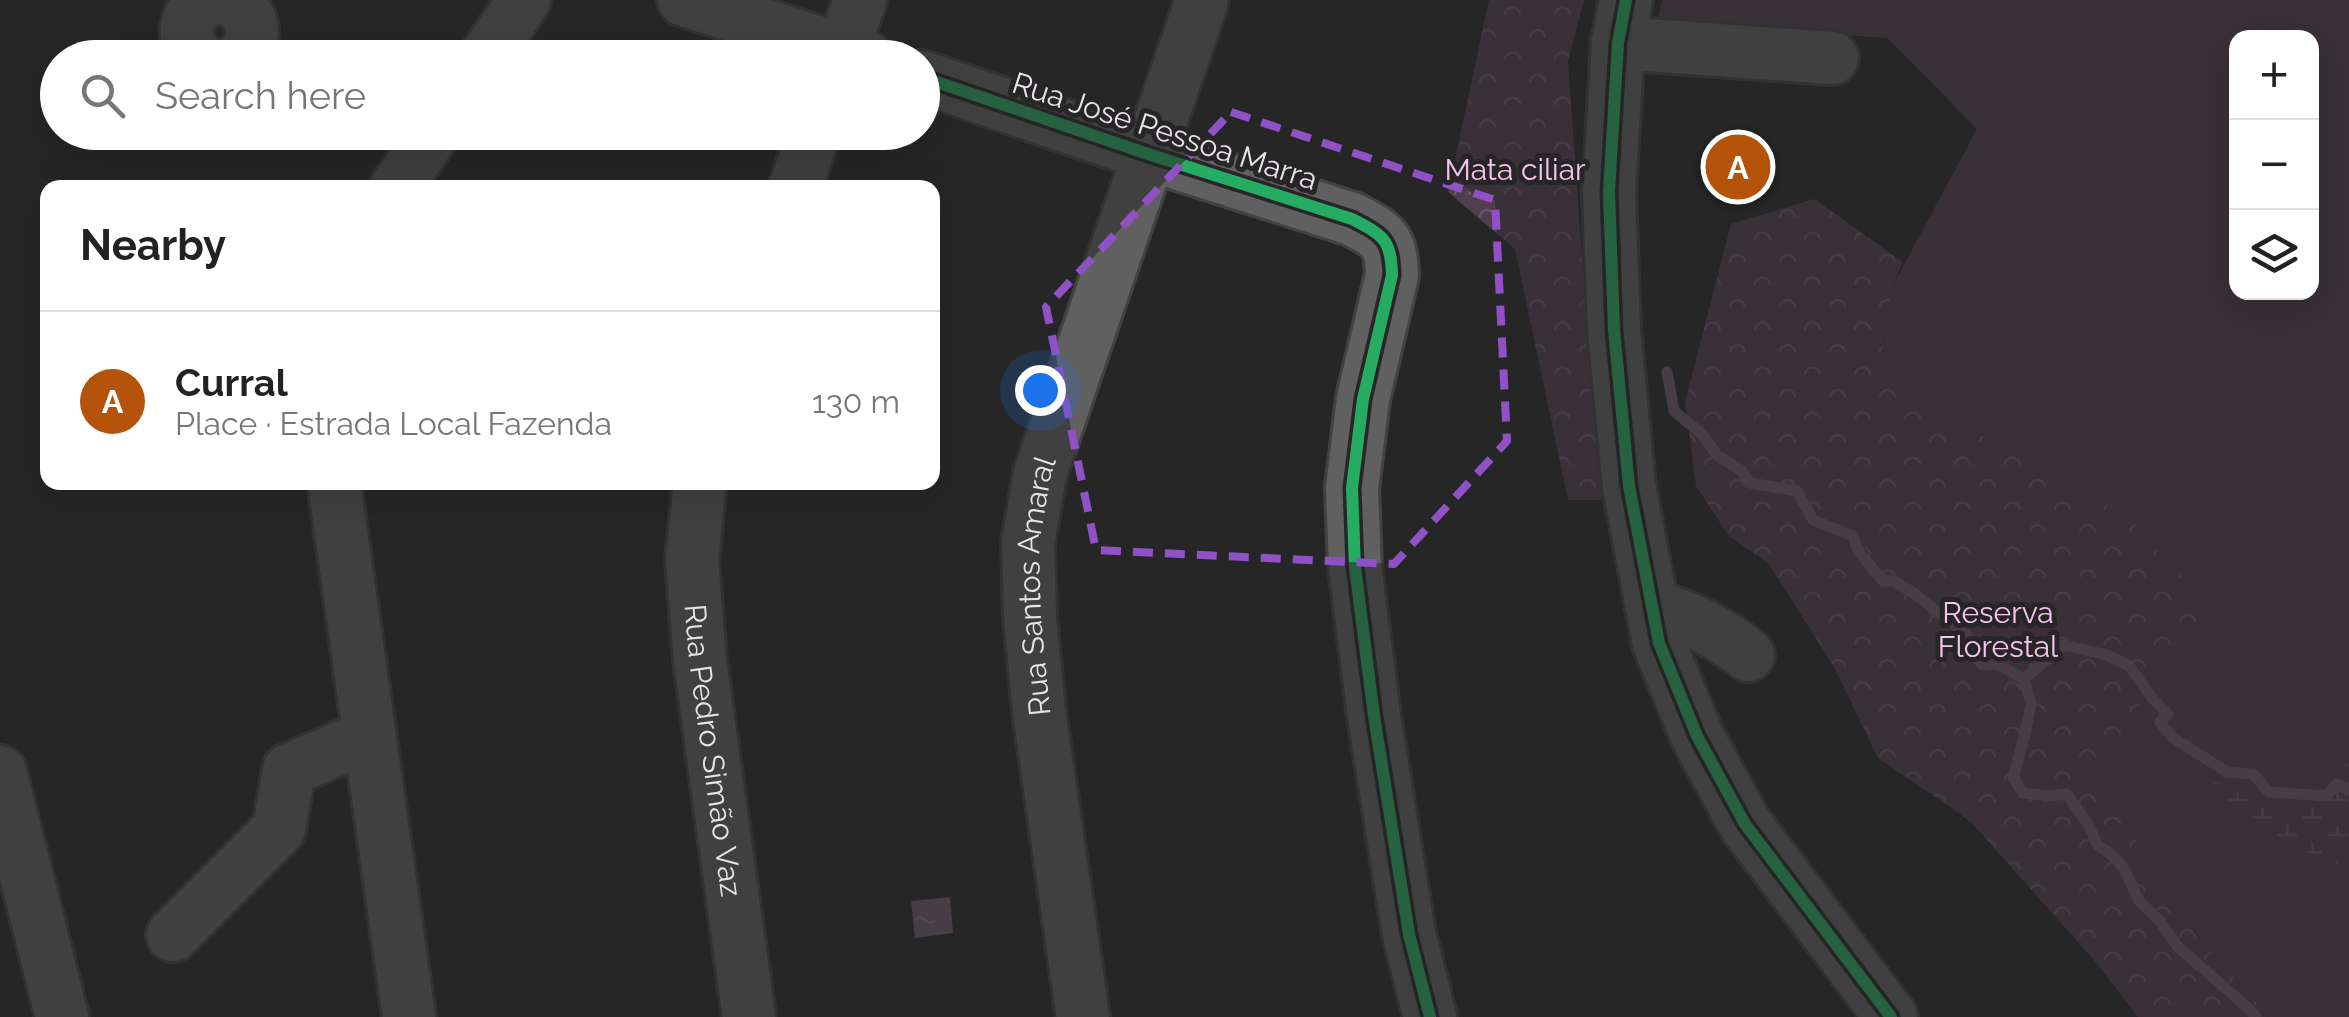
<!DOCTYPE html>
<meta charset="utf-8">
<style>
:root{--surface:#fff;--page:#f6f6f6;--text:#222;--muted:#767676;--line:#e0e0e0;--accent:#b45309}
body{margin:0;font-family:Raleway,sans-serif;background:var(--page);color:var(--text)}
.controls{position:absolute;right:30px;top:30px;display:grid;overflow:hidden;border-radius:20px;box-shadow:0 10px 40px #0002}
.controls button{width:90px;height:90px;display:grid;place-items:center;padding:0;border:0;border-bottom:2px solid var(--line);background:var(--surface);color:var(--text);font:50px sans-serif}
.you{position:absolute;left:1040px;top:390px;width:35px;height:35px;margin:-25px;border:8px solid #fff;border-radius:50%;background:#1a73e8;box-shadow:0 0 0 15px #1a73e833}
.badge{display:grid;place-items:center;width:65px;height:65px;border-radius:50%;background:var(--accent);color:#fff;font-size:32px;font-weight:700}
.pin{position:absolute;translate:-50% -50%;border:5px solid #fff;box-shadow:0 2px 10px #0006}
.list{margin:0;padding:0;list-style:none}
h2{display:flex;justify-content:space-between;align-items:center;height:130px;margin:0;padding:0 40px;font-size:42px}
h2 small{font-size:32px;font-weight:400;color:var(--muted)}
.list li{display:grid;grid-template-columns:65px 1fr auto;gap:30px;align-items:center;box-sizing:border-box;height:180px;padding:0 40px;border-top:2px solid var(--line)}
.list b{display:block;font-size:38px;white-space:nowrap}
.list p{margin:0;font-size:32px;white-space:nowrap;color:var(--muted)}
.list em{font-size:32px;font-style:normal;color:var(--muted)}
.icon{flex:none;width:55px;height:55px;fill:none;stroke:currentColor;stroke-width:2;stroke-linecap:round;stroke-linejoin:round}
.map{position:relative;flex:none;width:2349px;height:1017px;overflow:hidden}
.search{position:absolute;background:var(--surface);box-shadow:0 10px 40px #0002;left:40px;top:40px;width:900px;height:110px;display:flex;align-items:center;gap:25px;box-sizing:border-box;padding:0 35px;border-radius:55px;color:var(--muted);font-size:38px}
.panel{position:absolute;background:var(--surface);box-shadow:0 10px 40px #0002;left:40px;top:180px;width:900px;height:310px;border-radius:20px}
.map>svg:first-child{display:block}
.grass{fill:#513d4e;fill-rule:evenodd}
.forest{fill:url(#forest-crowns)}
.wetland{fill:url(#wetland-marsh)}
.water{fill:url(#water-ripples)}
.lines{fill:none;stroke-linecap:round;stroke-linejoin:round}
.stream{stroke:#71596c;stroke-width:11}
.minor-casing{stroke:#424242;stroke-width:58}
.minor{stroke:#616061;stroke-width:52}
.cycleway-casing{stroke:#272527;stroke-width:19}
.cycleway{stroke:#26ab63;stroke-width:12}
.marked{fill:none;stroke:#9051c7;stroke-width:8;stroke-dasharray:20 12;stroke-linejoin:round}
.labels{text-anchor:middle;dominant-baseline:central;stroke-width:10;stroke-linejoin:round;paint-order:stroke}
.street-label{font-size:30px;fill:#e6e4e6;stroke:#272527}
.park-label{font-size:30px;fill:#f5c4ed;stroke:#272527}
</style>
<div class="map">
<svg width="2349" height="1017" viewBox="0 0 2349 1017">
<defs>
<pattern id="forest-crowns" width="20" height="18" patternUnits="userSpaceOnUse" patternTransform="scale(2.5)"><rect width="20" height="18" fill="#513d4e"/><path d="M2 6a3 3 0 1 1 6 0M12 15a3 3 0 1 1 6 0" fill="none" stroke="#6a5968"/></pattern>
<pattern id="wetland-marsh" width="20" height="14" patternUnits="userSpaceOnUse" patternTransform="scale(2.5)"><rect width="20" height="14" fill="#513d4e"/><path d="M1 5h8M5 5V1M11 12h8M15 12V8" fill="none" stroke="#6a5968"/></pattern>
<pattern id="water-ripples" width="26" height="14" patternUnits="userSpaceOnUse" patternTransform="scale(2.5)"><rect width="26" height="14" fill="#71596c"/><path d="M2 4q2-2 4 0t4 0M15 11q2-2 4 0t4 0" fill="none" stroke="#857181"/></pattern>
</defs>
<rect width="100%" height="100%" fill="#262626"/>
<path class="grass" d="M1662 0H2349V1017H2269L2168 903 2100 770 2177 647 2210 608 1981 435 1879 374 1892 287 1977 129 1887 38 1658 21ZM2236 38H2312V292H2236Z"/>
<g class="forest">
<polygon points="1489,0 1584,0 1568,61 1583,271 1608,500 1568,500 1515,249 1448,192"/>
<polygon points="1814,199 1903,262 1892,287 1879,374 1981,435 2129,517 2210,608 2177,647 2100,770 2168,903 2269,1017 2138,1017 2094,960 1970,821 1878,758 1834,667 1769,564 1729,536 1696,486 1685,402 1731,224"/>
</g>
<polygon class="wetland" points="2349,761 2349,869 2277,841 2216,806 2213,781 2293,814 2326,796 2332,776"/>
<polygon class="water" points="950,897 953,933 915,938 911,901"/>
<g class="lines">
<g class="stream">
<polyline points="1667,372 1674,411 1702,434 1717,455 1742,471 1750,483 1797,491 1813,520 1853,536 1858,551 1883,581 1894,581 1912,592 1968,636 1971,652 1983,665 1998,664 2024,679 2064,645 2107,655 2129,666 2152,698 2168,714 2160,722 2172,737 2227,772 2253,774 2269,792 2326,796 2337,784 2349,790"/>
<polyline points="2024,679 2031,704 2024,738 2013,778 2023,793 2049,796 2067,794 2088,824 2097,844 2113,856 2124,868 2139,901 2160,921 2178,947 2247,1007 2256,1017"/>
</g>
<g class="minor-casing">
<g id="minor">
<path d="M230 0C254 13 260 38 240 58"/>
<polyline points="684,0 867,58"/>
<polyline points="1626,0 1618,43 1609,192 1614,330 1629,486 1659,643 1697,736 1745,824 1891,1017"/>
<polyline points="1618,43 1832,58"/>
<path d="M199 58C179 38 184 14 207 0"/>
<polyline points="485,58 524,0"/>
<polyline points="840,58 860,0"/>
<path d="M922 77 1148 154 1352 219C1383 235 1391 239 1392 275L1363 399 1352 488 1355 567 1374 716 1409 934 1430 1017"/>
<polyline points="396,188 434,132"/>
<polyline points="795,188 814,132"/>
<polyline points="334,482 409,1017"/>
<path id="s1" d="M700 482 692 560 700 660 749 1017"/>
<path d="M1652 606C1690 618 1716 630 1748 655"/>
<polyline points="0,772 62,1017"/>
<polyline points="173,935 279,829 289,770 370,735"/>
<path id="s2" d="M1083 1017 1039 711 1030 617 1028 543 1040 474 1202 0"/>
</g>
</g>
<use href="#minor" class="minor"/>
<g class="cycleway-casing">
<g id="cycleway">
<polyline points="1626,0 1618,43 1609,192 1614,330 1629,486 1659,643 1697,736 1745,824 1891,1017"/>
<path d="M922 77 1148 154 1352 219C1383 235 1391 239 1392 275L1363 399 1352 488 1355 567 1374 716 1409 934 1430 1017"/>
</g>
</g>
<use href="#cycleway" class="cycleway"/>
</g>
<path d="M0 0H2349V1017H0ZM1231 112 1495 200 1507 441 1394 564 1096 550 1046 307Z" fill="#262626" fill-opacity=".55" fill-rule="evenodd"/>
<path class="marked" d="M1231 112 1495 200 1507 441 1394 564 1096 550 1046 307Z"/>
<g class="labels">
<g class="street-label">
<text transform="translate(1165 131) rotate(18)">Rua José Pessoa Marra</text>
<text stroke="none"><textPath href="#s2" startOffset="435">Rua Santos Amaral</textPath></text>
<text stroke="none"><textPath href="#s1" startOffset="270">Rua Pedro Simão Vaz</textPath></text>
</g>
<g class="park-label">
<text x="1515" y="169">Mata ciliar</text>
<text x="1998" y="612">Reserva<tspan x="1998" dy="34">Florestal</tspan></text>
</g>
</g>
</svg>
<div class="controls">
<button>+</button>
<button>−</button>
<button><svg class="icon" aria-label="layers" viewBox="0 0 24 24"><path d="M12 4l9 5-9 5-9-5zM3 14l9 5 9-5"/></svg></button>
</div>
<div class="you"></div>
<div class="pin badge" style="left:1738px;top:167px">A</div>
<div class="search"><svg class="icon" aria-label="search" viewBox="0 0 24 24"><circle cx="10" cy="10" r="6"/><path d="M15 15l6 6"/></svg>Search here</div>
<section class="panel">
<h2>Nearby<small></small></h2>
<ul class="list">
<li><span class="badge">A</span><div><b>Curral</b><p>Place · Estrada Local Fazenda</p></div><em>130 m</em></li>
</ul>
</section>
</div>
